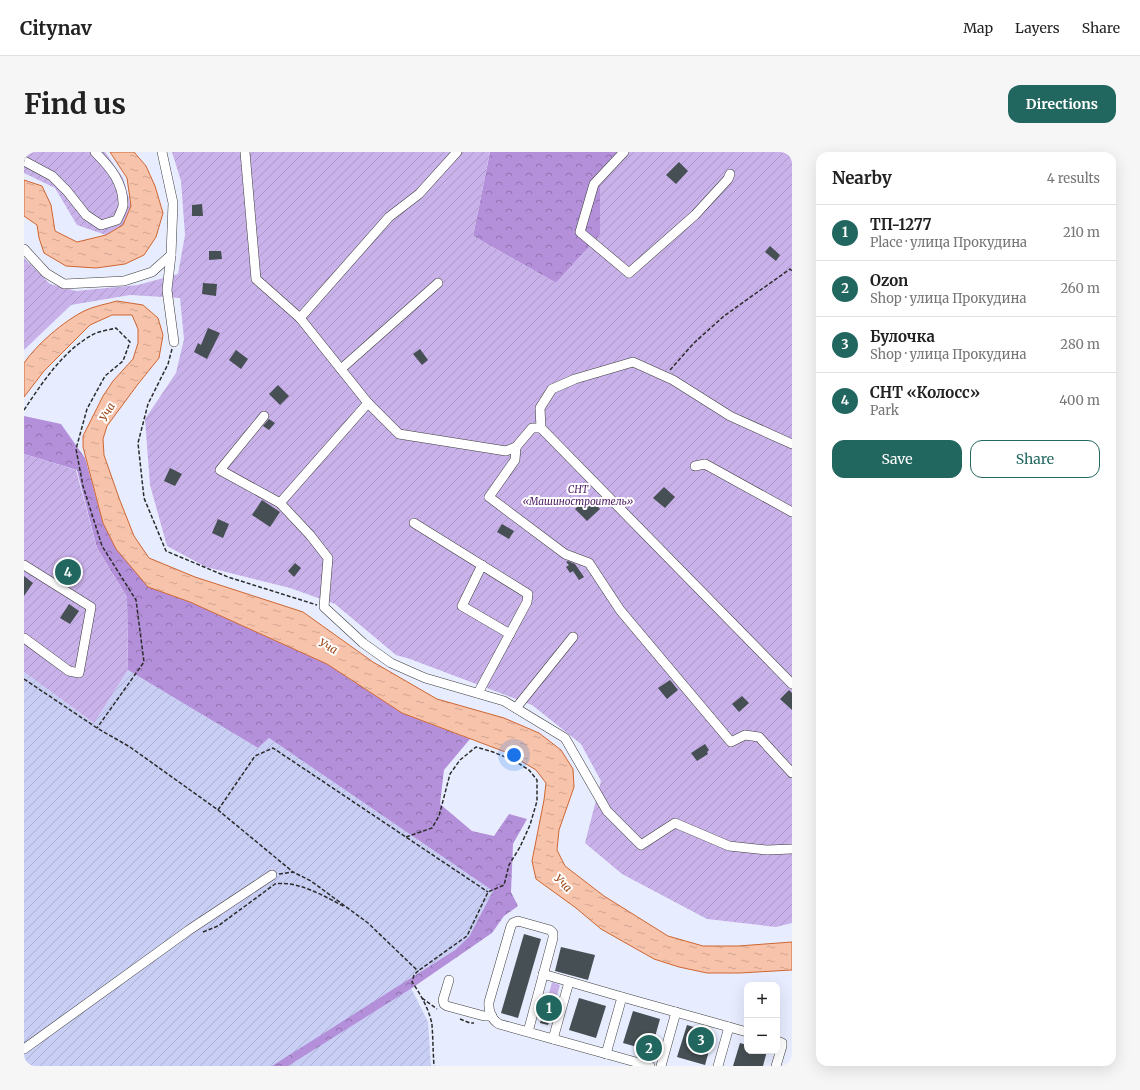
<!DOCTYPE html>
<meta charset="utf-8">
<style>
:root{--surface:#fff;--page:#f6f6f6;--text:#222;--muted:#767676;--line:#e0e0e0;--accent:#22675f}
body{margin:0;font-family:Merriweather,serif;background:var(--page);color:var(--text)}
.controls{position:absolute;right:12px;bottom:12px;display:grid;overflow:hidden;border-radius:8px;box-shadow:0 4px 16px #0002}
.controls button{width:36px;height:36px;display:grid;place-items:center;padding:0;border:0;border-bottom:1px solid var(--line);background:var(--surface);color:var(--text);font:20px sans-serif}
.you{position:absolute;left:490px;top:603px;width:14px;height:14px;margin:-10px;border:3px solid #fff;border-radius:50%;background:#1a73e8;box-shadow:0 0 0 6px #1a73e833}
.badge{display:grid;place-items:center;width:26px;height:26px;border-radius:50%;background:var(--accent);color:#fff;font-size:13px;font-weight:700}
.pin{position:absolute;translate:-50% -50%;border:2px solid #fff;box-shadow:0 1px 4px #0006}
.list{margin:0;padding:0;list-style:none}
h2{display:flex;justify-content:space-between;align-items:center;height:52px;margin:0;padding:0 16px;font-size:17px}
h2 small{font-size:13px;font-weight:400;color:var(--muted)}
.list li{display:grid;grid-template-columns:26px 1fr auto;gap:12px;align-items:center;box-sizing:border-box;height:56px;padding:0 16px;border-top:1px solid var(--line)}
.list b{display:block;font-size:15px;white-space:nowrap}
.list p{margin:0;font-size:13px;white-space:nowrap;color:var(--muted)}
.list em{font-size:13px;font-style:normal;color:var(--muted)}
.actions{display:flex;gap:8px;padding:12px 16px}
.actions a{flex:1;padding:9px 0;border:1px solid var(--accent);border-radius:12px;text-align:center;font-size:14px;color:var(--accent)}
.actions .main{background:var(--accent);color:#fff}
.map{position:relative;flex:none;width:768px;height:914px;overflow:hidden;border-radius:12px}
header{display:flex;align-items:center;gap:24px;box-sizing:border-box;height:56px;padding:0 20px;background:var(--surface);border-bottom:1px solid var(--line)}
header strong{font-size:19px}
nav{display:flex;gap:22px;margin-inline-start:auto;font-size:14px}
.intro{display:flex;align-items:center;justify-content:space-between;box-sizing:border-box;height:96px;padding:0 24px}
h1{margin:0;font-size:28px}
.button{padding:10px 18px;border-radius:12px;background:var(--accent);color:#fff;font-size:14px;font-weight:700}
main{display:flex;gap:24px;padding:0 24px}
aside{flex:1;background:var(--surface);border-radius:12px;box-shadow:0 4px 16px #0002}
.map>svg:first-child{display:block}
.farmland{fill:url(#farmland-furrows)}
.forest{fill:url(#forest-crowns)}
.park{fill:url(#park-tufts)}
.garden{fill:url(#garden-furrows)}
.water{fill:url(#water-ripples);stroke:#cf6631}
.building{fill:#464f53}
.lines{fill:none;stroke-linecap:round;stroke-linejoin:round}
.minor-casing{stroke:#3d3d3d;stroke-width:10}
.path{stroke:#2c2c2c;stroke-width:1.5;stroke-dasharray:4 2;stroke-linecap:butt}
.minor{stroke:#fff;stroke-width:9}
.labels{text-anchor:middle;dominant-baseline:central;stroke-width:4;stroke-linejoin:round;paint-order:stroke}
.park-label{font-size:10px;font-style:italic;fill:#4e1b61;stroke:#fff}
.water-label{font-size:11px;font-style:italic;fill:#9c4613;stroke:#fff}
</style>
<header>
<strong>Citynav</strong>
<nav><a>Map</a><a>Layers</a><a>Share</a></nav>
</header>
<div class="intro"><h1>Find us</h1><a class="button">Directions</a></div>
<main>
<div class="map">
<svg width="768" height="914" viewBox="0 0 768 914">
<defs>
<pattern id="farmland-furrows" width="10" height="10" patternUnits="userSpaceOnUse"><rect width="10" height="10" fill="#c8cef4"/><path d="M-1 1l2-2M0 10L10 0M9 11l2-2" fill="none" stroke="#aab0d0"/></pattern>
<pattern id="forest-crowns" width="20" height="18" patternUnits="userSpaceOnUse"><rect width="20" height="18" fill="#b490da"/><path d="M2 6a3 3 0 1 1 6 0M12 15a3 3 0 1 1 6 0" fill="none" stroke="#9174af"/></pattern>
<pattern id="park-tufts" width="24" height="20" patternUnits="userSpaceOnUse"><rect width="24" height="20" fill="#c9b1e9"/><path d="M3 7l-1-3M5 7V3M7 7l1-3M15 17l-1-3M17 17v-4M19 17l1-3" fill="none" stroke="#ab97c6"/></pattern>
<pattern id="garden-furrows" width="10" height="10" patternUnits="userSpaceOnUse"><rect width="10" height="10" fill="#c9b1e9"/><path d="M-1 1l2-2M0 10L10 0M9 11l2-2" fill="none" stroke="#ab97c6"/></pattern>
<pattern id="water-ripples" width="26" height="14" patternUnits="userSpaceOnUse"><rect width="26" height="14" fill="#f7c3ab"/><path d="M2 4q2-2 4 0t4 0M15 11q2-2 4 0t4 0" fill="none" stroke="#d2a692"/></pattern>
</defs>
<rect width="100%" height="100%" fill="#e7edff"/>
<polygon class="farmland" points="104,518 234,596 245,586 469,739 445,786 431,798 383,828 404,870 407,914 0,914 0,520 70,571"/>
<g class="forest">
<polygon points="466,0 601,0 576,26 576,83 532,131 449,84"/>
<polygon points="0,264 37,272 61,306 79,371 124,435 166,450 303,512 378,561 446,587 420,618 416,652 448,679 470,684 485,662 503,667 489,692 487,740 494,754 480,764 468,781 388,836 264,914 248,914 431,798 445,785 469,739 245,586 234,596 104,518 103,445 73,396 53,318 0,302"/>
</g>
<polygon class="park" points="528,830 536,833 532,847 524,845"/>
<g class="garden">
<polygon points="0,0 81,0 99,26 107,54 99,73 82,83 53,73 31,36 0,21"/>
<polygon points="148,0 466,0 449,84 532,131 576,83 576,26 601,0 768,0 768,771 752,775 683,767 598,722 561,691 577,629 557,592 508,553 386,507 372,503 311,452 266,436 182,415 143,394 126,333 121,267 152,221 160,187 156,146 106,143 47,153 0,198 0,106 26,132 52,139 114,133 154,122 161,83 157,29"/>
<polygon points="0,302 52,318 73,396 103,445 104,518 70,571 0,520"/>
</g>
<g class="water">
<polygon points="86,0 110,0 122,14 131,34 139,61 132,85 120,103 101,112 72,116 42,114 20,101 15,86 13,73 0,64 0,28 18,34 27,53 31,79 53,90 82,83 99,73 107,54 103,26"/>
<path d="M93 149 119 153 134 166 139 183 135 206 114 232 83 274 79 287 80 303 95 346 110 384 125 406 171 425 279 460 349 510 413 547 480 566 515 581 537 598 549 617 550 635 535 678 533 698 541 714 580 744 644 784 679 794H714L768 790V818L716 821H683L655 815 630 807 577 777 552 756 512 727 508 709 520 648 522 631 512 618 484 601 378 561 303 512 166 450 124 435 92 397 79 371 59 295V284L79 244 89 229 109 207 114 191V177L108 163H88L66 173 20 219 0 245V211C13 192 40 169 60 159 70 154 83 152 93 149Z"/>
</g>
<g class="building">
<polygon points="655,10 664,19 652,32 642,23"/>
<polygon points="178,52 179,64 168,64 168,53"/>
<polygon points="746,94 756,103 752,109 741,100"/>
<polygon points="185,99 197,99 198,107 185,108"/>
<polygon points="179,131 193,132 192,144 178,142"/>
<polygon points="184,176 196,181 183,207 170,200 174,191 177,193"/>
<polygon points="396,197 404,208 398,213 389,202"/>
<polygon points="212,198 224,207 217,217 205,208"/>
<polygon points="254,233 265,244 256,253 245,242"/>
<polygon points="245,267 251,271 245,278 239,274"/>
<polygon points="146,316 158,322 151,334 140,329"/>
<polygon points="640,335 651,345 641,356 629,346"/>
<polygon points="564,345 576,357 563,369 551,357"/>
<polygon points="238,348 256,360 246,375 228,363"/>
<polygon points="194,367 205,372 199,386 188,381"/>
<polygon points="478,372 490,379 485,387 473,380"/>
<polygon points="544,409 551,412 560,425 555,428 549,419 546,421 542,415 545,413 542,410"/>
<polygon points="271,411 277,416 270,425 264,419"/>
<polygon points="0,424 9,431 0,444"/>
<polygon points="45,452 55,459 46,472 36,466"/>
<polygon points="646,528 654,538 643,547 634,536"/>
<polygon points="765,538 768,541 768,558 756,547"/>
<polygon points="718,544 725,551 715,560 708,552"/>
<polygon points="681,592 685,598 683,600 684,602 673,609 667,601"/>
<polygon points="500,782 517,787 494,866 477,861"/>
<polygon points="537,795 571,803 564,828 531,819"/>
<polygon points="555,846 582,854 572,886 545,878"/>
<polygon points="522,851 530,853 524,873 516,871"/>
<polygon points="609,859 636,867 627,899 599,891"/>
<polygon points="663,873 690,881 681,913 653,905"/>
<polygon points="716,891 723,893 723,899 743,899 739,914 709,914"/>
</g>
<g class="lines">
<g class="minor-casing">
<g id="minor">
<polyline points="221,0 232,127 276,166 344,251 375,282 482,299 492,295 508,276 517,276"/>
<polyline points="600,0 570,32 556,80 605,121 671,63 704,27 706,22"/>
<path d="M0 9 28 24 43 39 62 63 77 73 93 68C95 64 98 58 99 54 100 31 86 15 71 0"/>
<polyline points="0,97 22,121 40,132 100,129 128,120 147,103 149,51 138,0"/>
<polyline points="147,103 143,138 150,190"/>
<polyline points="276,166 365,65 395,42 433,0"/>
<polyline points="317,217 414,131"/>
<polyline points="240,264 196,318 256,351 286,383 304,406 300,455 339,491 367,511 401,526 480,549 541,586 583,659 617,693 651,671 705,694 743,698 768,697"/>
<polyline points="768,292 706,264 649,228 609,210 551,227 528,237 516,256 517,276 768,532"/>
<polyline points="492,295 491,308 465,345 541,402 565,411 596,458 707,590 721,583 735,585 768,621"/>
<polyline points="671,314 681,312 768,360"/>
<polyline points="256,351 344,251"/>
<polyline points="390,371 504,442 503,450 454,541"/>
<polyline points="0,413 67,455 55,521 45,519 0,486"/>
<polyline points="458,413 438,454 486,482"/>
<polyline points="492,556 549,485"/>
<polyline points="519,822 598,845 582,902"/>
<polyline points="425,828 419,848 420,852 423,854 460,864 468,864"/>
<polyline points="598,845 723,880"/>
<path d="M504 880 529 786V781L526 778 494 769 489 771 487 774 465 850C464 859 468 868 475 872L626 914"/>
<polyline points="529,887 545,830"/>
<polyline points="0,897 165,778 248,723"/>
<polyline points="637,914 652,860"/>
<polyline points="694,914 705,875"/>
<polyline points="752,914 758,894 758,891 753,889"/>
</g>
</g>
<g class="path">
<polyline points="148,197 144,212 124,252 114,291 120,346 142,399 204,425 293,453"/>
<polyline points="646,218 670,191 700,164 766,117 768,119"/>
<path d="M0 258C18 231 39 199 68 183 75 179 85 178 92 176L106 190 99 209 81 224 63 257 52 297 59 334 78 394 112 448 120 510 73 576"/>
<polyline points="0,527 73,576 106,595 194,658 269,720"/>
<polyline points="194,658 231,604 249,596 464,740"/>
<polyline points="382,685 408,676 415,664 426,622 436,608 452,595 469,600 491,609 505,618 513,628 513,649 506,673 496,695 485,713 480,733 464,740 443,784 394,819"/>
<path d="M255 722 269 720 287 729 344 771 394 819 390 823 388 830C396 841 406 859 408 873 409 886 409 900 410 914"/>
<path d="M179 780 194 774 251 732C273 728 302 745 321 755"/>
<polyline points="398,846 413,857"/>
<polyline points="436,867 446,871 450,871"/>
</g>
<use href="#minor" class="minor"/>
</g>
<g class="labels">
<g class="park-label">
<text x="554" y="337">СНТ<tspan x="554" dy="12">«Машиностроитель»</tspan></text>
</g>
<g class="water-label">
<text transform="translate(83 260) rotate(-61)">Уча</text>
<text transform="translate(304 494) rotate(28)">Уча</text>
<text transform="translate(539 731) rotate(44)">Уча</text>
</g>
</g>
</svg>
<div class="controls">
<button>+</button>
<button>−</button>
</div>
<div class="you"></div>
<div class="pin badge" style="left:525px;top:856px">1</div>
<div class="pin badge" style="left:625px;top:896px">2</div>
<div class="pin badge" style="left:677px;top:888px">3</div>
<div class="pin badge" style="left:44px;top:420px">4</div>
</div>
<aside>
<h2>Nearby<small>4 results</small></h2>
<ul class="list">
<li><span class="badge">1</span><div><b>ТП-1277</b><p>Place · улица Прокудина</p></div><em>210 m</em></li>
<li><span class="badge">2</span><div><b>Ozon</b><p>Shop · улица Прокудина</p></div><em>260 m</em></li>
<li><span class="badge">3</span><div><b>Булочка</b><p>Shop · улица Прокудина</p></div><em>280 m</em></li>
<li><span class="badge">4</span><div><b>СНТ «Колосс»</b><p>Park</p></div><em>400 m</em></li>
</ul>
<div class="actions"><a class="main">Save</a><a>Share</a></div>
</aside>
</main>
